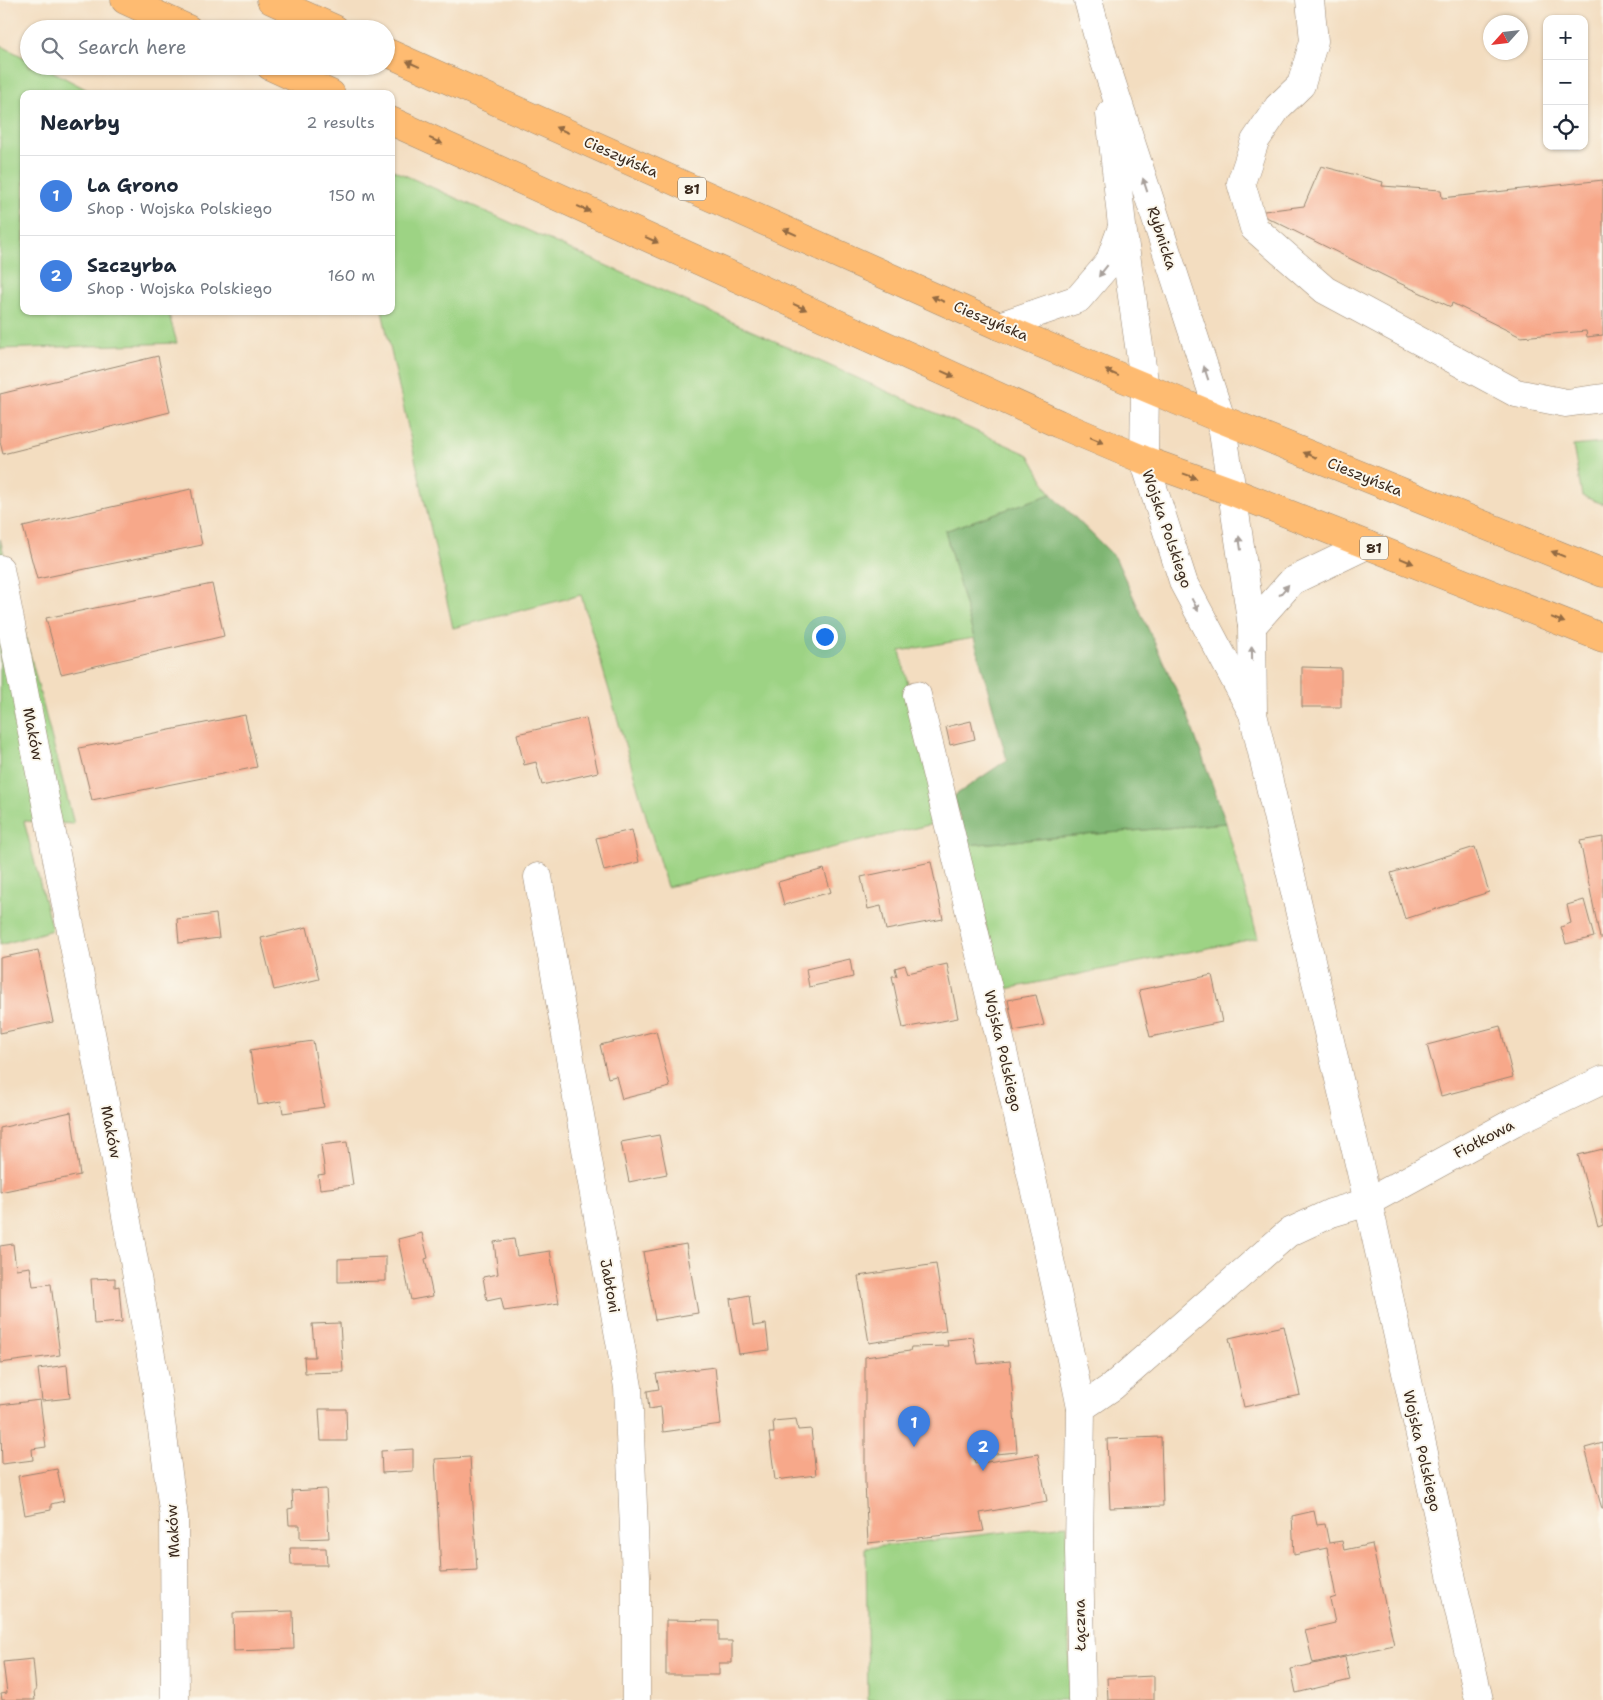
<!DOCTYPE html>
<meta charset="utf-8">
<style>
:root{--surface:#fff;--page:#f6f6f7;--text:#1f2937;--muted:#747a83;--line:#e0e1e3;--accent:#c8321e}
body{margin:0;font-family:"Shantell Sans",sans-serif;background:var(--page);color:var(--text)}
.controls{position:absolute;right:15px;top:15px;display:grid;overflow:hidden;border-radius:10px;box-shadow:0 1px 4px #0004}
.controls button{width:45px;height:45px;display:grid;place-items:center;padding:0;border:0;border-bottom:1px solid var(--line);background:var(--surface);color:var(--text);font:25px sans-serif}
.compass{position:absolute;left:1483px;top:15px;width:45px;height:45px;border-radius:50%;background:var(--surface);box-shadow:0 1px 4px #0004;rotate:243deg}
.you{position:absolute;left:824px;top:636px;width:18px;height:18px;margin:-12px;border:4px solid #fff;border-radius:50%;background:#1a73e8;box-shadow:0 0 0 8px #1a73e833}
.badge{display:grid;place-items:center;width:32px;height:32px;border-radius:50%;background:var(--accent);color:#fff;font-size:16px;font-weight:700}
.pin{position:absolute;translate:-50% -41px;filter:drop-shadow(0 1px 2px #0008)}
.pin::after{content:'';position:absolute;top:26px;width:18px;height:15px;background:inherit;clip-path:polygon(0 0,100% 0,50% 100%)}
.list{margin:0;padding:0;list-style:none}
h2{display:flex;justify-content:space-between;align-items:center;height:65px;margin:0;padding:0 20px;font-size:21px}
h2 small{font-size:16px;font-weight:400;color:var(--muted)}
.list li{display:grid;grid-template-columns:32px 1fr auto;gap:15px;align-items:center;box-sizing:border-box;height:80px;padding:0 20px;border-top:1px solid var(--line)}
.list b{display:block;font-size:19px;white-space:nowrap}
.list p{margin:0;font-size:16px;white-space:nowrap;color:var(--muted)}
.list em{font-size:16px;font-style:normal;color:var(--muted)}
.icon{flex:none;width:28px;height:28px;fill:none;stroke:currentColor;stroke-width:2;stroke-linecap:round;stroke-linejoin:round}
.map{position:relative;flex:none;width:1603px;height:1700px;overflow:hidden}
.search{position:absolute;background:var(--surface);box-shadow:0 1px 4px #0004;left:20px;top:20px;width:375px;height:55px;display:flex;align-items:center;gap:12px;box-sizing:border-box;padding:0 18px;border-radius:28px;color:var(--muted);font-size:19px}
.panel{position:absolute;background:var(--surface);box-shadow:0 1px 4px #0004;left:20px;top:90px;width:375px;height:225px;border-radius:10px}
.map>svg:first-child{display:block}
.green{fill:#9dd384;stroke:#6c7e51}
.forest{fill:#7eb572;stroke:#5c7048}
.building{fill:#f7a88a}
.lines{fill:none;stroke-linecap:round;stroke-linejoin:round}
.minor-casing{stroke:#97846f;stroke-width:29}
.major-casing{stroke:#97846f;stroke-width:29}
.minor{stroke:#fff;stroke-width:28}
.major{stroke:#febb71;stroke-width:28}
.oneway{fill:#936b43}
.oneway2{fill:#a79f9a}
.labels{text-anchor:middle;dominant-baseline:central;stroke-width:4;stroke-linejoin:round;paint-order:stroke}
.shield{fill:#fbf7ec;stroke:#75685c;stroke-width:1}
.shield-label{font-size:14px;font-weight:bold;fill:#3b2a1e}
.street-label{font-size:15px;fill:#3b2a1e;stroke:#fbf7ec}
</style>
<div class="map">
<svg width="1603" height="1700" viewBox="0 0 1603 1700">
<rect width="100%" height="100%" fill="#fbf7ec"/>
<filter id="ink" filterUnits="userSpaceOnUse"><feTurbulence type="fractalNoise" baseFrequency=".02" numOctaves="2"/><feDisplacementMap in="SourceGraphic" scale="10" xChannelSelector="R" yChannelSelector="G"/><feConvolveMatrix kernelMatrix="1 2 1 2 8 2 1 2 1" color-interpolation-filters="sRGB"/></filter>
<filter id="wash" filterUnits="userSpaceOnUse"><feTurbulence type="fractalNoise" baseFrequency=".0096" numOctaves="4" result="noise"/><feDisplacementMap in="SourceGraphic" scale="20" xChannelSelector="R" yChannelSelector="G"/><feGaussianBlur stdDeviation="1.12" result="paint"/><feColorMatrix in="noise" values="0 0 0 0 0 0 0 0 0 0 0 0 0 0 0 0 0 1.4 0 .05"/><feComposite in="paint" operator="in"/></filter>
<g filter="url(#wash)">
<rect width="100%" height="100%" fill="#f3ddc0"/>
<g class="green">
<polygon points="0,45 29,60 29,66 42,66 95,94 24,94 24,311 168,311 177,343 0,349"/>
<polygon points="391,169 1029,455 1051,494 945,531 974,638 900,651 941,822 667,887 581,595 453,628 382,311 391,311"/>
<polygon points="1603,443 1603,504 1582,496 1573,446"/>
<polygon points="0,539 74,824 24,821 52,930 0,945"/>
<polygon points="1226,823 1258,938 1001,990 967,845"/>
<polygon points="1067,1525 1070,1700 868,1700 866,1548"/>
</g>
<polygon class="forest" points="1051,494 1115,557 1186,711 1226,823 967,845 954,796 1007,760 945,531"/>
<g id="blocks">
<g class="building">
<polygon points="1321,166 1383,182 1382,186 1441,190 1442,198 1603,180 1603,335 1587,337 1586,331 1521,337 1452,303 1451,307 1395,281 1256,212 1304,206"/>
<polygon points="158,356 170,412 3,454 0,442 0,394"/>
<polygon points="191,489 202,545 37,579 23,527"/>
<polygon points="212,584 224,636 61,674 46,618"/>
<polygon points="1302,667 1341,668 1341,707 1302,707"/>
<polygon points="245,715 257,767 92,800 79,748"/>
<polygon points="586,718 598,772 542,785 536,762 524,765 517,734"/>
<polygon points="971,721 975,739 950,745 946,727"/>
<polygon points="632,830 639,862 604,871 596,838"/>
<polygon points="1603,837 1603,938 1600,938 1580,841"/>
<polygon points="1475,847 1489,892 1405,919 1391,873"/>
<polygon points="931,862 943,919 886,930 881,906 868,909 861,877"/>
<polygon points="824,869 831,892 784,905 778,882"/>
<polygon points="1584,900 1594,937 1566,944 1561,927 1571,923 1567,905"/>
<polygon points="216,914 219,938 179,943 177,919"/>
<polygon points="307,927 319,979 274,990 261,938"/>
<polygon points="38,950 53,1022 0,1033 0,958"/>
<polygon points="850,959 853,977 809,987 806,969"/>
<polygon points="947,964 958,1018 903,1028 892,976 897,976 895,968 905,965 908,973"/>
<polygon points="1212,975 1222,1022 1150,1037 1139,990"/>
<polygon points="1036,995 1044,1025 1014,1031 1008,1000"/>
<polygon points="1500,1026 1513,1077 1441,1096 1427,1045"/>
<polygon points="656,1031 670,1087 622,1099 616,1076 608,1078 600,1045"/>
<polygon points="313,1041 324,1107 283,1113 281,1101 258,1105 250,1050"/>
<polygon points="71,1112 80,1175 0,1192 0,1128"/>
<polygon points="659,1135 667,1174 629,1182 621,1142"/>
<polygon points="347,1142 353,1185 320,1189 318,1175 325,1174 321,1145"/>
<polygon points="1603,1149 1603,1225 1598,1227 1578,1155"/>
<polygon points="422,1233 428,1258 425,1259 433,1296 411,1300 398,1239"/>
<polygon points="514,1239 517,1256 550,1251 559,1303 504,1311 501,1298 487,1301 483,1277 498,1274 494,1242"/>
<polygon points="13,1244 16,1269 30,1267 33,1286 51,1284 60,1355 0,1363 0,1246"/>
<polygon points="686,1244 698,1313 655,1320 643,1252"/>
<polygon points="386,1257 386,1281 338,1282 338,1259"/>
<polygon points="936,1264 946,1331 869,1343 858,1276"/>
<polygon points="115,1278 115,1287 119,1286 122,1322 94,1324 91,1279"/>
<polygon points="749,1295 753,1326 766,1324 769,1350 739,1354 730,1299"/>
<polygon points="340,1323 343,1372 305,1373 304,1357 315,1357 312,1324"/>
<polygon points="1284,1326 1300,1395 1244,1407 1229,1338"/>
<polygon points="973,1337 978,1364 1010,1361 1017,1452 974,1456 975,1464 1038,1454 1047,1501 980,1513 984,1531 868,1543 865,1483 865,1357 910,1351 911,1347 948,1346 947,1340"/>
<polygon points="67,1365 70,1398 42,1401 38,1369"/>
<polygon points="715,1367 721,1424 663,1432 661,1407 649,1409 647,1391 659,1389 656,1374"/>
<polygon points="40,1400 46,1447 32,1449 33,1460 2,1464 0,1405"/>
<polygon points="319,1409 346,1409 347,1441 321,1441"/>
<polygon points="796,1419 798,1430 811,1429 816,1475 775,1480 769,1433 774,1433 773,1421"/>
<polygon points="1161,1437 1163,1506 1110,1508 1107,1439"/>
<polygon points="1603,1443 1603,1509 1602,1509 1585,1448"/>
<polygon points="413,1449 413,1471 382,1473 381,1451"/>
<polygon points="470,1457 477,1570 441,1572 435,1459"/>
<polygon points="57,1469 64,1501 51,1504 51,1510 25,1515 18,1476"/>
<polygon points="326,1489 329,1538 300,1539 300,1525 289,1525 288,1509 293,1508 292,1491"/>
<polygon points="1314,1511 1317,1525 1325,1524 1329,1543 1342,1541 1344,1550 1372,1544 1394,1645 1313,1663 1305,1630 1335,1623 1330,1599 1336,1597 1327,1548 1294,1555 1292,1516"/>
<polygon points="290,1548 326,1548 327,1565 291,1565"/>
<polygon points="293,1611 294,1649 234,1651 233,1613"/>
<polygon points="666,1620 719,1621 719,1641 732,1641 732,1663 719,1663 719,1675 666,1675"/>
<polygon points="1345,1657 1350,1680 1296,1693 1291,1669"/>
<polygon points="33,1659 36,1691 34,1691 35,1700 2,1700 1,1694 7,1693 3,1662"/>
<polygon points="1154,1676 1154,1700 1108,1700 1107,1678"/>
</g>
</g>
</g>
<g filter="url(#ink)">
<use href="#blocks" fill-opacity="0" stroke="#97846f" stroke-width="1"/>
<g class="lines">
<g class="minor-casing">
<g id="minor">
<polyline points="1088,0 1103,56 1221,419 1252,626 1253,714 1368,1202 1479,1700"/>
<polyline points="1310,0 1314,41 1301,85 1278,107 1255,141 1241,183 1254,228 1325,290 1516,393 1566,403 1603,398"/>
<polyline points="1110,114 1122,226 1145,388 1144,460 1184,584 1251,710"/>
<polyline points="999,326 1078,299 1109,263 1121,230"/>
<polyline points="0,569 116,1160 155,1378 174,1517 175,1700"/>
<polyline points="1252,626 1292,581 1367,545"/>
<path d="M917 695C975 932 1033 1169 1081 1408"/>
<polyline points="538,877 628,1387 636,1577 636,1700"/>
<polyline points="1082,1700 1079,1550 1081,1408 1112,1387 1288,1233 1331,1213 1368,1202 1514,1122 1603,1080"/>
</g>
</g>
<g class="major-casing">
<g id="major">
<polyline points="125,0 188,29"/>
<polyline points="271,0 335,29"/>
<polyline points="386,52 999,326 1221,419 1603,573"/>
<polyline points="270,66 331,94"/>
<polyline points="391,121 1059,424 1144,460 1233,492 1603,638"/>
</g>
</g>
<use href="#minor" class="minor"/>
<use href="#major" class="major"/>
</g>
<defs><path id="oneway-solid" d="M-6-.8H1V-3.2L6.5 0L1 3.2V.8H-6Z" transform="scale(1.25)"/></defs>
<g class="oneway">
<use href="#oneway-solid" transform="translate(413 64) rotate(-156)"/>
<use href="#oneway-solid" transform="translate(562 130) rotate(-156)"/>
<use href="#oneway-solid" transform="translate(436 141) rotate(24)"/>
<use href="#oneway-solid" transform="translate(584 209) rotate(24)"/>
<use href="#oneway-solid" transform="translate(790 232) rotate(-156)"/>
<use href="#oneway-solid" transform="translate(652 240) rotate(24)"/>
<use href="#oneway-solid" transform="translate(938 299) rotate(-156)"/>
<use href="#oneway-solid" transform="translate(800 307) rotate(24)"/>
<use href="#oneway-solid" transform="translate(1112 373) rotate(-156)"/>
<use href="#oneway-solid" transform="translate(948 374) rotate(24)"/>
<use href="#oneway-solid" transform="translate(1097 440) rotate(23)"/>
<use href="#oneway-solid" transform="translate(1310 455) rotate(-158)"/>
<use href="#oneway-solid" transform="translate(1190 476) rotate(20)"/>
<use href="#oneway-solid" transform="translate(1558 554) rotate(-158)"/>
<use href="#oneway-solid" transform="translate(1407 561) rotate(22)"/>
<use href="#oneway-solid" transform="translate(1558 620) rotate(22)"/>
</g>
<g class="oneway2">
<use href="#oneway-solid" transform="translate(1145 185) rotate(-108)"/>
<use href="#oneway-solid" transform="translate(1103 271) rotate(128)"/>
<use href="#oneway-solid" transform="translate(1206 373) rotate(-108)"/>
<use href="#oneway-solid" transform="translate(1240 543) rotate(-98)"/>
<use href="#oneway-solid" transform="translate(1284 590) rotate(-49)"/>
<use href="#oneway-solid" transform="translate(1195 605) rotate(62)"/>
<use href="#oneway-solid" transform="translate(1252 653) rotate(-91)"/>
</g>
</g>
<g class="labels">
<g class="shield">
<rect x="678" y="177.5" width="28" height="23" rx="4"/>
<rect x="1360" y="536.5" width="28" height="23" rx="4"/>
</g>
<g class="shield-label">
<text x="692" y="189">81</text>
<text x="1374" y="548">81</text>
</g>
<g class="street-label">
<text transform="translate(621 157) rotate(24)">Cieszyńska</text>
<text transform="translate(1162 238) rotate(72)">Rybnicka</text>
<text transform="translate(991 321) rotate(23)">Cieszyńska</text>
<text transform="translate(1365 477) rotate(22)">Cieszyńska</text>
<text transform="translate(1167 529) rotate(71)">Wojska Polskiego</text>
<text transform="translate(33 734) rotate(79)">Maków</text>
<text transform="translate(1003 1051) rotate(77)">Wojska Polskiego</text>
<text transform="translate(111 1132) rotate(79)">Maków</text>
<text transform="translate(1484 1139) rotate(-28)">Fiołkowa</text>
<text transform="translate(610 1286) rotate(80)">Jabłoni</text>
<text transform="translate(1422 1451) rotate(77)">Wojska Polskiego</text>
<text transform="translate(173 1531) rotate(-93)">Maków</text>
<text transform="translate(1080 1625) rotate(-91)">Łączna</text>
</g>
</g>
</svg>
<div class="controls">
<button>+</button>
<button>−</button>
<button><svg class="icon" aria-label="locate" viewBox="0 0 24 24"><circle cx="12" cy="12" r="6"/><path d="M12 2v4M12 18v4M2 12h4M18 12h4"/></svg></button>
</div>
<svg class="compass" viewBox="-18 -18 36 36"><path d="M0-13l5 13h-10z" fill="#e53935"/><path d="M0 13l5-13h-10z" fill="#747a83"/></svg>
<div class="you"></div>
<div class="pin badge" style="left:914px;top:1447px;background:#3f7fe0">1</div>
<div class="pin badge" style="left:983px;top:1471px;background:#3f7fe0">2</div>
<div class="search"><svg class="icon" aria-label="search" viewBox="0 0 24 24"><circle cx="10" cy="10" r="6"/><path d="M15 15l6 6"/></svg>Search here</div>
<section class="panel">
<h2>Nearby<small>2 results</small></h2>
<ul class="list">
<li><span class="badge" style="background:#3f7fe0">1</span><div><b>La Grono</b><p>Shop · Wojska Polskiego</p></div><em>150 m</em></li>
<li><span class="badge" style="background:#3f7fe0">2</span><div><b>Szczyrba</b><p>Shop · Wojska Polskiego</p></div><em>160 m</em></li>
</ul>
</section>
</div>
